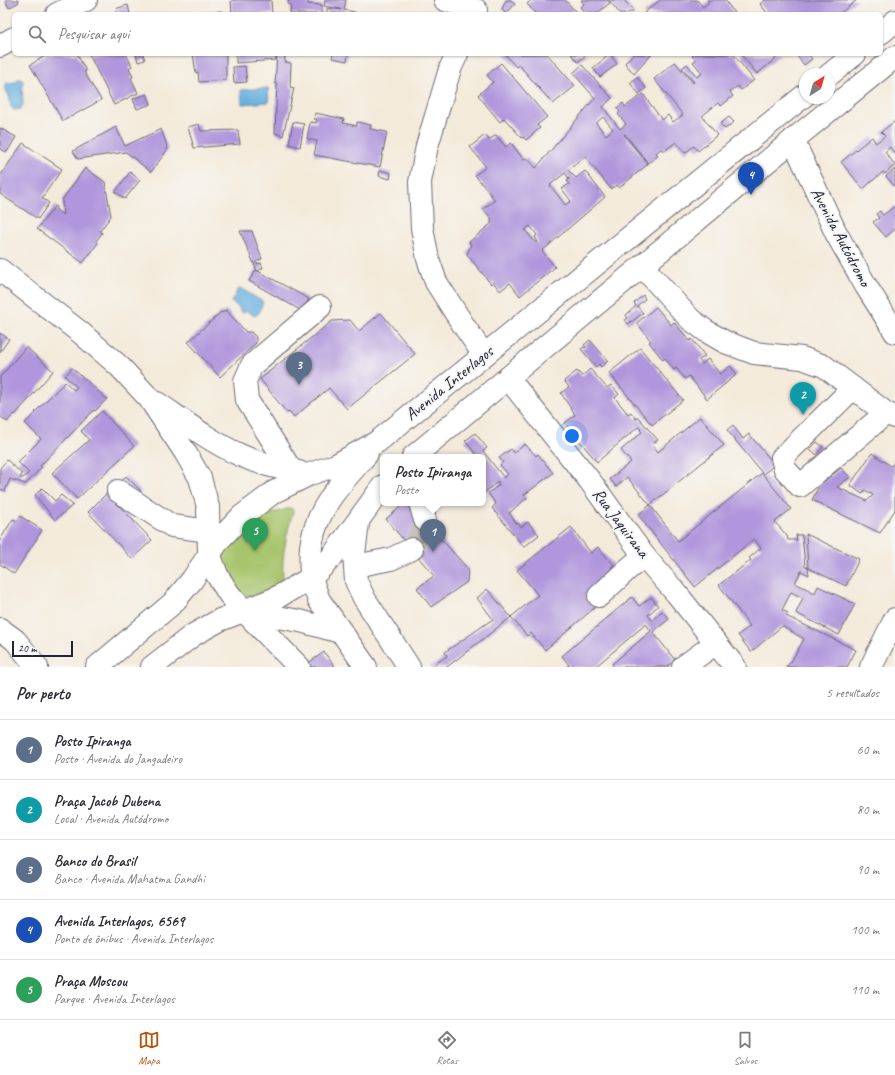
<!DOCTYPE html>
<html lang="pt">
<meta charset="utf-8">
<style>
:root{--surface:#fff;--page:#f7f7f7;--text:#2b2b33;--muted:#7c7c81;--line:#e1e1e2;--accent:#b45309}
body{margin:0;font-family:Caveat,sans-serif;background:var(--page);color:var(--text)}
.compass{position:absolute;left:799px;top:68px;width:36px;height:36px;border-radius:50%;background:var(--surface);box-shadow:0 1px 3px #0004;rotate:37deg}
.scale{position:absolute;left:12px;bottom:10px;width:61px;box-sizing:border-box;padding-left:4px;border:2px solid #22223b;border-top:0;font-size:11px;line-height:14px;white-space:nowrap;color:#22223b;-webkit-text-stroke:3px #f6f6f2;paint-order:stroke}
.you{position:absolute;left:572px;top:436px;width:14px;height:14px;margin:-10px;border:3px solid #fff;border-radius:50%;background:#1a73e8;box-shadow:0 0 0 6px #1a73e833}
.badge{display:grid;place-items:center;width:26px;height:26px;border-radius:50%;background:var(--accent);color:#fff;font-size:13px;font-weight:700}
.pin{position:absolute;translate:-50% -33px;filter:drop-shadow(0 1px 2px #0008)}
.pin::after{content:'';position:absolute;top:21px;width:14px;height:12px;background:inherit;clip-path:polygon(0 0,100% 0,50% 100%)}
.popup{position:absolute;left:380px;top:454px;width:106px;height:52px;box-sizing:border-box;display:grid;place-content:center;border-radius:6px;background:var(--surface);filter:drop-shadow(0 1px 3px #0005);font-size:13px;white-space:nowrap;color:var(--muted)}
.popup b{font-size:15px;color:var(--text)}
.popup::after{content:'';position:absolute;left:50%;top:100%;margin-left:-8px;border:8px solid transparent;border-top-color:var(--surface)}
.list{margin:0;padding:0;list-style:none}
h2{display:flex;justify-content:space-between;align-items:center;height:52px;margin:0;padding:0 16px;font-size:17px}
h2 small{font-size:13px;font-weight:400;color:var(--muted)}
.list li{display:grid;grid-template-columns:26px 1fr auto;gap:12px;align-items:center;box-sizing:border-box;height:60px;padding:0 16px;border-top:1px solid var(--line)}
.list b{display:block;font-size:15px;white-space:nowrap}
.list p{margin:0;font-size:13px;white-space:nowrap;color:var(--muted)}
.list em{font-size:13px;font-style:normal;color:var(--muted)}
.icon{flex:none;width:22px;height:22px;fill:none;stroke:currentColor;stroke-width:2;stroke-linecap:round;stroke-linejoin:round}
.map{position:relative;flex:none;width:895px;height:667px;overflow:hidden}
.search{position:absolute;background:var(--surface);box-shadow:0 1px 3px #0004;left:12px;right:12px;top:12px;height:44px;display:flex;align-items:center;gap:10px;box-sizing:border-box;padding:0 14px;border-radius:6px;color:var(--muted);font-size:15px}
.sheet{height:352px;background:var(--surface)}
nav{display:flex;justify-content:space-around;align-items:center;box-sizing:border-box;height:56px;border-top:1px solid var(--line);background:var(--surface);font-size:11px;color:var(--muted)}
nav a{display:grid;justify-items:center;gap:2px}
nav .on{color:var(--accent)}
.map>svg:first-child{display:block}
.green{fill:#a7c56c;stroke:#647454}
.water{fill:#69b1e0;stroke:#466a8e}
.building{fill:#b096dc;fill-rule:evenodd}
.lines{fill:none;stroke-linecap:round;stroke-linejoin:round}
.minor-tunnel{stroke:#cac2ba;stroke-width:22;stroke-dasharray:22 11;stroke-linecap:butt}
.minor-casing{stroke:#6c6873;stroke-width:24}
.major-casing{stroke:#6c6873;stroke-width:24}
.minor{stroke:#fff;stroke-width:22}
.major{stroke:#fff;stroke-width:22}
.labels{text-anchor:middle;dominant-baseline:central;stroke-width:4;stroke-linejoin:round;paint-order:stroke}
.street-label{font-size:17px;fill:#22223b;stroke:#f6f6f2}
</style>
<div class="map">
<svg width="895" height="667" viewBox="0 0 895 667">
<rect width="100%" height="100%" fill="#f6f6f2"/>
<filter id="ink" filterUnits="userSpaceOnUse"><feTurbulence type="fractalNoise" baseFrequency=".025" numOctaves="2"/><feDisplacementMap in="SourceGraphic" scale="8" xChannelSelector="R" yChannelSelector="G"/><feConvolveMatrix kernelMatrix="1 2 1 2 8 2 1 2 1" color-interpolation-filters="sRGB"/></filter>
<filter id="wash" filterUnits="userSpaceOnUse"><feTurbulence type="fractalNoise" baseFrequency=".012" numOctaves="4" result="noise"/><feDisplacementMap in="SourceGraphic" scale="16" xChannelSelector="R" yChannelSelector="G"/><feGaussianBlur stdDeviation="0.9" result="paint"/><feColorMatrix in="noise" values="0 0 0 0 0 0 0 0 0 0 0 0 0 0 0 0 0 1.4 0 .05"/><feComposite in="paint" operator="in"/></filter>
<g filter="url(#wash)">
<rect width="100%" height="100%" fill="#f4eada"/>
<path class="green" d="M291 508 293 511C287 533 281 555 283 578 273 591 258 594 242 597L220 560 231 542 262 516Z"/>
<g class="water">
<path d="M18 79H21L23 81 22 86 23 105 20 109 14 110 11 107C10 103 10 99 9 96 6 90 4 89 7 83L16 82Z"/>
<polygon points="268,88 269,102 242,104 241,90"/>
<polygon points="240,288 263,302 259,313 255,316 247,311 243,313 240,311 239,307 231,302 238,290"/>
</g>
<g id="blocks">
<g class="building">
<polygon points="5,0 18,0 19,2 9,8"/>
<polygon points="237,0 271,0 272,14 232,14 231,1"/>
<polygon points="289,0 308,0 308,4 322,5 322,14 290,14 291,5 288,4"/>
<polygon points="325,0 346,0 344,10 355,12 355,14 327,14 327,8 341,10 341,9 324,6"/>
<polygon points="506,0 511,0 515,4 506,14 502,9"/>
<polygon points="531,0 565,0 578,14 536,14 527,4"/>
<polygon points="581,0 607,0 610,3 596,14 585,14 580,7 584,4"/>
<polygon points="609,0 624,0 634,12 629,12 626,14 620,14"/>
<polygon points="660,0 697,0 703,7 709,2 707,0 725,0 735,14 645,14 644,13"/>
<polygon points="765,0 857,0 839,14 768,14 760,4"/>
<polygon points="128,5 130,14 117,14 115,9"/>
<polygon points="222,11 222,14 202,14 202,13"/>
<polygon points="48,54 77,54 86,71 84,72 101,100 63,121 30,65"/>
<polygon points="89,54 126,54 132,66 129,68 133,77 131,78 138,93 114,105"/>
<polygon points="136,54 143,54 145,60 138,62"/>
<polygon points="193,54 226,54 226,80 199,82 198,72 196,73"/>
<polygon points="236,54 275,54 276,60 236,63"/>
<polygon points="277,54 285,54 285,62 291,63 290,87 294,88 283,136 275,133 277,84 275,84"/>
<polygon points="333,54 348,54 347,61 332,58"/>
<polygon points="505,54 547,54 575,86 553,104 519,65 516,67"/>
<polygon points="571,54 587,54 578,62"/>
<polygon points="610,54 617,64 600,77 593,68"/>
<polygon points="633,54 652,54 634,74 625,63"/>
<path d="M695 54H733L754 80 741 90 738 86 730 92 733 96 721 106 718 103 702 116 717 135 698 151 694 146 685 153 676 142 664 151 662 148 656 153 658 156 648 163 625 134 624 135 648 164 619 188 617 185 611 189 585 157 568 170 576 178 585 171 605 197 542 251 555 267 520 296 510 283 500 291 493 282 491 284 467 254 471 245 469 242 492 223 490 221 492 219 483 209 495 200 475 175 486 167 470 147 485 135 489 140 496 135 506 147 511 143 524 160 527 158 536 168 595 98 573 73 582 65 612 98 603 107 620 129 626 124 618 114 620 112 617 108 623 103 625 107 643 94 662 120 668 115 673 122 683 115 654 79 675 62 693 83 694 82 682 68 687 64 697 77 702 73 693 62 696 60 692 56ZM603 117 613 129 606 135 596 123ZM565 173 569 179 567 181 569 184 562 189 571 201 565 205 550 185ZM530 226 537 235 535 237 538 242 536 243 525 230Z"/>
<polygon points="741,54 781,54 757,74"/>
<polygon points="796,54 808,54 812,59 804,65"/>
<polygon points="501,63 547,117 537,125 540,128 526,140 523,137 522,138 504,118 500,122 478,95 493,82 487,75"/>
<polygon points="245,66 247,82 234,83 233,67"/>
<polygon points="637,77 646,88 639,94 630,83"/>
<polygon points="147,94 151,104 137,109 133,99"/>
<polygon points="315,113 344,119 343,123 357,126 357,122 371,125 370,129 387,132 380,167 314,155 317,141 307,139 310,122 316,123 317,119 314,119"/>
<polygon points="729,117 734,122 725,129 720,124"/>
<polygon points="895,121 895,154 890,147 885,152 895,165 885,174 883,172 863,189 841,162 872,137 876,143 885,136 881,132"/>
<polygon points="293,122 304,124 300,147 289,144"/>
<polygon points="199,124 201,131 238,130 240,144 194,148 188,127"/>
<polygon points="116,127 125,146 161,129 168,149 151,172 126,152 78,159 73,151"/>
<polygon points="0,128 16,137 7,152 0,149"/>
<polygon points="23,143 62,169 42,198 49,203 38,219 0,194 0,176"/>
<polygon points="85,168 105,182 111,216 100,231 102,233 96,241 98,243 83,263 37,229 55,206 57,207 55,209 63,215 62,200"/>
<polygon points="895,169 895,187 886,176"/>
<polygon points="380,170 391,173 390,179 379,176"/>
<polygon points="130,172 140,180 125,199 115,192"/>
<polygon points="895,206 895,229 886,237 873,222 879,218 876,214 880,211 883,215"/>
<polygon points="240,231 252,231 262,259 255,262 256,264 261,263 263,268 257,271"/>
<polygon points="256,270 309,299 302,311 249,281"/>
<polygon points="643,295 645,299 637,306 643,313 631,322 631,321 628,324 625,320 628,318 626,315 636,306 634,303"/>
<polygon points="656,307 671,325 674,322 690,341 692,339 698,347 705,356 699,360 702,364 708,359 720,374 730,366 737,374 707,399 689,376 685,379 676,368 674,370 665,358 663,360 649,342 651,341 637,323"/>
<polygon points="226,310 246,332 251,332 256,337 256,343 220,377 188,342 221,312 222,313"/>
<polygon points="381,313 415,354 347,409 329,388 294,417 289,411 287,413 260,379 332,321 350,320 359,331"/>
<polygon points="0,333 9,339 0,352"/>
<polygon points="590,340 608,361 601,367 599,364 596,367 581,349 584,347 585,348 586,347 584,345"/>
<polygon points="26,347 53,371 15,415 14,414 7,422 0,416 0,377"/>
<polygon points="640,348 683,400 652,425 609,373"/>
<polygon points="72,368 107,399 95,411 94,410 40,466 42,467 26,484 10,479 5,491 0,489 0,468 7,460 22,474 20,478 23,478 29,473 18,462 41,439 25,423 36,413 35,412 65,382 74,390 77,387 65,376"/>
<polygon points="590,369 607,388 611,385 619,394 615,398 628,414 631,412 636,419 638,417 658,440 652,444 658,452 700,417 724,445 650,505 678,541 762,473 727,430 733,425 743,439 749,434 775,465 763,474 791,509 775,522 787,536 788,540 797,540 796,535 802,535 805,567 808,568 809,575 801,571 795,583 815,593 818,586 855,604 839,635 796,613 803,598 791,592 782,610 788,613 786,616 856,650 847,667 786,667 791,662 804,639 782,626 751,652 738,635 750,626 719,585 751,560 749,558 761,548 754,539 695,587 638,515 650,505 627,477 616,487 610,479 631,462 621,450 642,432 640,430 641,429 638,427 597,462 565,423 575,415 561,393 569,387 564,381 577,371 582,376"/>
<polygon points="102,411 134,446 77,499 52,473 89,440 81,431"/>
<polygon points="475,433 487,448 483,451 504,478 508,474 500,465 503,462 499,458 511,449 514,453 525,444 536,456 538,454 553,473 524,495 527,498 509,513 517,524 518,523 521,527 528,522 539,535 524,547 492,508 496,504 488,493 499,485 498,481 483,494 483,457 474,457 477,455 465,441"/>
<polygon points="817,442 823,447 817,455 810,449"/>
<polygon points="872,453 891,466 895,461 895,510 880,533 812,500 822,480 825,481 841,468 850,477 837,487 867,501 873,495 865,490 862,494 850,485"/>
<polygon points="126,476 141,491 135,497 121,482"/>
<polygon points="42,488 55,501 61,495 73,505 55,520 35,495"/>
<polygon points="107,493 152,540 132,559 88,512"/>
<polygon points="405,503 409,503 468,569 467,582 431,607 417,588 434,576 386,519"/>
<polygon points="20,516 42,530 14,574 0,564 0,540 13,519 17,521"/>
<polygon points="571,527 591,553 598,547 614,565 611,567 614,570 599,604 545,650 531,633 527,636 511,617 447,667 430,667 447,656 445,652 493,619 477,598 487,589 511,617 538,595 517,570"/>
<polygon points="806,534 859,559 846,586 808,568"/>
<polygon points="632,597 639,606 651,597 658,606 648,615 652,620 662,611 669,619 653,632 675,660 667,667 614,667 612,664 651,631 646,624 595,667 566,667 569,665 562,656"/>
<polygon points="324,652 335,667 303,667"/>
</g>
</g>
</g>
<g filter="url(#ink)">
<use href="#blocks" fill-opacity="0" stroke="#6c6873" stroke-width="1"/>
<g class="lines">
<polyline class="minor-tunnel" points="412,549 419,538 425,520"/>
<g class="minor-casing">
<g id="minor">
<polyline points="445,0 476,10"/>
<polyline points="57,14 86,0"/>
<polyline points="0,46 14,38"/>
<polyline points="457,54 450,69 427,146 420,182 422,228 428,259 436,282 464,326 484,355"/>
<polyline points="793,140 836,233 866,286 895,332"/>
<polyline points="642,266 690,319 706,331 725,342 754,353 802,358 824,366 886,413 895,417"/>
<polyline points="0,270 81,333 119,366 149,398 185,452 200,478 208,507 209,553"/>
<polyline points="508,378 590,481 644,556 677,594 735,667"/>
<polyline points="853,388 782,458 785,469 800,486 886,413"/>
<path d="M157 403C184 421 211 442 240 455 259 464 279 468 299 472"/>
<polyline points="291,470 247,400 245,381 252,365 320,307"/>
<polyline points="118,491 172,526 209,531"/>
<polyline points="420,503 425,520"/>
<polyline points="358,523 354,554 356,581 364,598 409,667"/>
<polyline points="355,566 391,559 412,549"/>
<polyline points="311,578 319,600 366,667"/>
<polyline points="599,596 628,569 644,556"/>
<polyline points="244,611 299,667"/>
<polyline points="0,629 15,640 37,667"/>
<polyline points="683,667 716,643"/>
</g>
</g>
<g class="major-casing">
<g id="major">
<polyline points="881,33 895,21"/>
<polyline points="829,75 855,54"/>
<polyline points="413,457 793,140 895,57"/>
<polyline points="209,553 217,575 229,594 244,611 300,621 340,632"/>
<path d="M311 578C311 566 309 553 312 541 318 506 344 480 367 454"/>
<polyline points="97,667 173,603 192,580 219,540 242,516 274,492 310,474 336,465 377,442 805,95"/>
<polyline points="152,667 193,635 220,620 274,599 311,578 331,558 383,486"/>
<polyline points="871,667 895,619"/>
</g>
</g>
<use href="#minor" class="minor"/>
<use href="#major" class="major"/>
</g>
</g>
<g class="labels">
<g class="street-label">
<text transform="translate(841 237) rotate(62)">Avenida Autódromo</text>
<text transform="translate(449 383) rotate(-39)">Avenida Interlagos</text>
<text transform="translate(621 523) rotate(53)">Rua Jaquirana</text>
</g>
</g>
</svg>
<svg class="compass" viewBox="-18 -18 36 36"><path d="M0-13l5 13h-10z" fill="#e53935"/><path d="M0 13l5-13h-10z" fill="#7c7c81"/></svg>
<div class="scale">20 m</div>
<div class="you"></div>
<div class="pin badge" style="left:433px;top:552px;background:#5c6f8a">1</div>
<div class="popup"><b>Posto Ipiranga</b>Posto</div>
<div class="pin badge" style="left:803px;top:415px;background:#0f9aa8">2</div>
<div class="pin badge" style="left:299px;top:385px;background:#5c6f8a">3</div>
<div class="pin badge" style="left:751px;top:195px;background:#1a4fb4">4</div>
<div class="pin badge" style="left:255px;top:551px;background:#2e9e5b">5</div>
<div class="search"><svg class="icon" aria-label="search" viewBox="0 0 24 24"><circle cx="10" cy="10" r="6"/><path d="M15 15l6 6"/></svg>Pesquisar aqui</div>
</div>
<section class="sheet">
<h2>Por perto<small>5 resultados</small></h2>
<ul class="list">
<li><span class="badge" style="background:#5c6f8a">1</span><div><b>Posto Ipiranga</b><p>Posto · Avenida do Jangadeiro</p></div><em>60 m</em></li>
<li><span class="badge" style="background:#0f9aa8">2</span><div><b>Praça Jacob Dubena</b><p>Local · Avenida Autódromo</p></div><em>80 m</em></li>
<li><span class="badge" style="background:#5c6f8a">3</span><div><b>Banco do Brasil</b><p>Banco · Avenida Mahatma Gandhi</p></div><em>90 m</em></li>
<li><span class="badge" style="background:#1a4fb4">4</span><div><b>Avenida Interlagos, 6569</b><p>Ponto de ônibus · Avenida Interlagos</p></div><em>100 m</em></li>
<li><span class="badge" style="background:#2e9e5b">5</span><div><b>Praça Moscou</b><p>Parque · Avenida Interlagos</p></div><em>110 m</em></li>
</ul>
</section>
<nav>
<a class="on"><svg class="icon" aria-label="map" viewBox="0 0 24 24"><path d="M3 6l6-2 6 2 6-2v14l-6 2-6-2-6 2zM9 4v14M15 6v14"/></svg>Mapa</a>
<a><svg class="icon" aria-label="directions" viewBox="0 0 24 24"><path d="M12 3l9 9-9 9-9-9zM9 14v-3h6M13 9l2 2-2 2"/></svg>Rotas</a>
<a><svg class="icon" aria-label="saved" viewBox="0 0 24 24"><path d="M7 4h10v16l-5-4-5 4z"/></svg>Salvos</a>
</nav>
